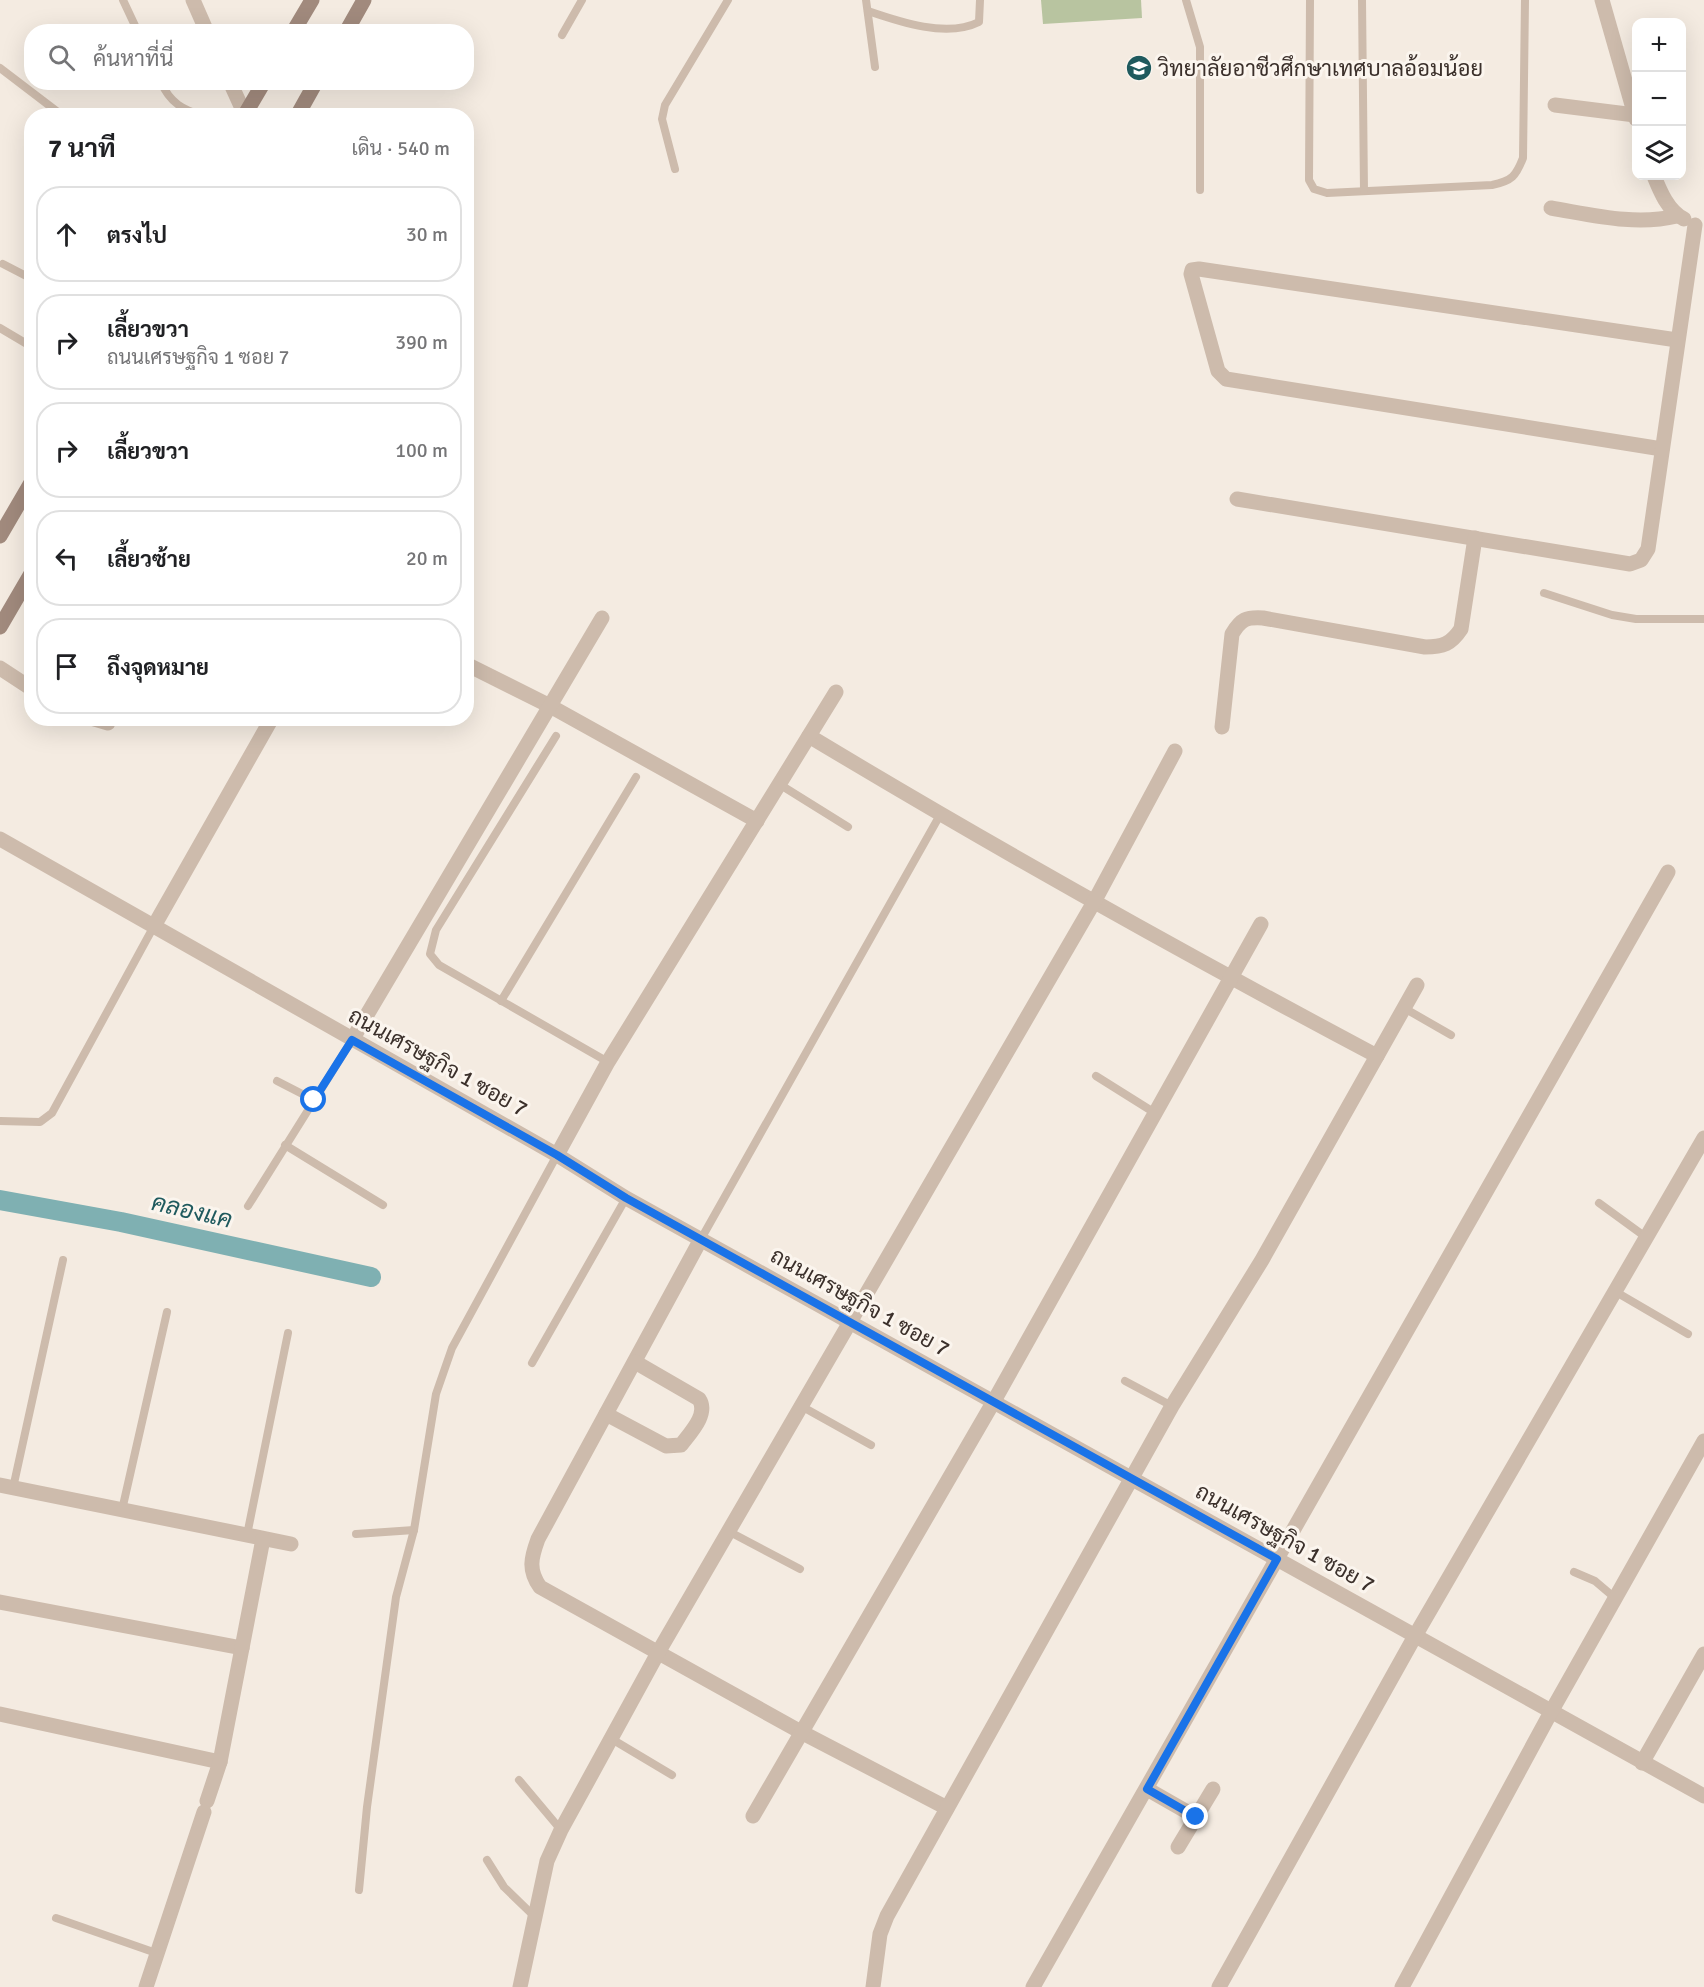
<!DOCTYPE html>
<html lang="th">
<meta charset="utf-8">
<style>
:root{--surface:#fff;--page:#f6f6f6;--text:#202124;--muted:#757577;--line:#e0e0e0}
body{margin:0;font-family:Signika,Sarabun,sans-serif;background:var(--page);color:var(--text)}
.controls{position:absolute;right:18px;top:18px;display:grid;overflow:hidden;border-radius:12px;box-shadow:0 6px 24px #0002}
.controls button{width:54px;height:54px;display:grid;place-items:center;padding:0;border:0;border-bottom:2px solid var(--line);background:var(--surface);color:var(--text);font:30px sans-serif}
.stop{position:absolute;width:18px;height:18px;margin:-14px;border:4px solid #1a73e8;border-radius:50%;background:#fff}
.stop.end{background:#1a73e8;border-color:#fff;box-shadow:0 2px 6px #0008}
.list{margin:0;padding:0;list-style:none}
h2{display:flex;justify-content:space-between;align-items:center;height:78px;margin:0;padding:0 24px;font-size:26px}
h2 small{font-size:20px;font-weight:400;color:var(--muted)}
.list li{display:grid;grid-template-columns:39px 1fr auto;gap:18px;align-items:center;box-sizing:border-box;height:96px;margin:0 12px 12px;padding:0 12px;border:2px solid var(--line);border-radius:24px}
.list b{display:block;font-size:22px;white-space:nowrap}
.list p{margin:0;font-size:20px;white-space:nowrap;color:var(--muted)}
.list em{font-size:20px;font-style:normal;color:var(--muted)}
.icon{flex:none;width:33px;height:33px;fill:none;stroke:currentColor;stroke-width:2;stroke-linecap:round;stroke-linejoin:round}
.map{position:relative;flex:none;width:1704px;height:1987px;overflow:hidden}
.search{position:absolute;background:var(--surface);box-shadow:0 6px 24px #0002;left:24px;top:24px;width:450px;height:66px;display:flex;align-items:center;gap:15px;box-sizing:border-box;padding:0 21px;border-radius:24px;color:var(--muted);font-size:22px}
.panel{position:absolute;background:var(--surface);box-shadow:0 6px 24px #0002;left:24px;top:108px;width:450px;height:618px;border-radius:24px}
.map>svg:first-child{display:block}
.green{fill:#b8c4a0}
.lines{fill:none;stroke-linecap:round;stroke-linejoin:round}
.canal{stroke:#7fb0b2;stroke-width:20}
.lane{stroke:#cdbbac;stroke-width:8}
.street{stroke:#cdbbac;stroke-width:15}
.secondary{stroke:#a18a7d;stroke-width:15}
.route{stroke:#1a73e8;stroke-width:8}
.labels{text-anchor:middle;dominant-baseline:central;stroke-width:6;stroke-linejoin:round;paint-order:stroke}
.poi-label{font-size:22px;fill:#3b302b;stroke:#fbf5ee;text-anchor:start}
.street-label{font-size:22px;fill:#3b302b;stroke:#fbf5ee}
.water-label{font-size:24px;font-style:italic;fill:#1f5a5e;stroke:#fbf5ee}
</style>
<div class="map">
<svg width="1704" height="1987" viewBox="0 0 1704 1987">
<rect width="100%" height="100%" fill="#f4ebe1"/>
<polygon class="green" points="1041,0 1141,0 1142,18 1043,24"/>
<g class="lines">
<polyline class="canal" points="0,1200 121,1222 371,1277"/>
<g class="lane">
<polyline points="123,0 138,32"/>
<polyline points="866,0 875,67"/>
<polyline points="1186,0 1200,47 1200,190"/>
<path d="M1310 0 1309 180 1314 189 1327 193 1492 185C1512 181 1516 176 1523 158L1525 0"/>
<polyline points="1362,0 1364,191"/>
<path d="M868 11C900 22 947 38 979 22L980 0"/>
<polyline points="562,35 582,0"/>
<polyline points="0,68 63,116"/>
<path d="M161 82C170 103 183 110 204 116"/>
<polyline points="675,169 662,119 665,105 728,0"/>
<polyline points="3,264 32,279"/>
<polyline points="0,328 32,347"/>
<polyline points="1544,593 1612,615 1636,619 1704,619"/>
<polyline points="556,736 436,930 430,954 439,965 608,1062"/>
<polyline points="779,784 848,827"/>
<polyline points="501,1001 636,777"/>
<polyline points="1404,1008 1451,1035"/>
<polyline points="1096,1076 1155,1113"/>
<polyline points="277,1081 314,1100"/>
<polyline points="0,1121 40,1122 52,1113 154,926"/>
<polyline points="285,1145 383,1205"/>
<polyline points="1599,1203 1647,1238"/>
<polyline points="248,1206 352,1040"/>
<polyline points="701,1239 940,815"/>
<polyline points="1616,1292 1688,1334"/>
<polyline points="532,1363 626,1198"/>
<polyline points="1125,1381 1172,1406"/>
<polyline points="801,1406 871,1445"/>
<polyline points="13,1488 63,1260"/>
<polyline points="122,1510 167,1312"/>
<polyline points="728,1531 800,1569"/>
<polyline points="356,1534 414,1530"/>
<polyline points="247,1535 288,1333"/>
<polyline points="1574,1572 1595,1581 1615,1598"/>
<polyline points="610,1738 672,1775"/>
<polyline points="519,1780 561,1830"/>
<polyline points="487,1860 504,1887 535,1917"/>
<polyline points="359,1890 367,1807 396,1597 414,1530 436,1394 452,1348 557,1155"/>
<polyline points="56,1918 159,1954"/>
</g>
<g class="street">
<polyline points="193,0 207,32"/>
<polyline points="1602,0 1636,119"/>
<polyline points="230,82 245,115"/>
<polyline points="1555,105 1635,115"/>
<path d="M1654 176C1660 191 1668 211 1684 219"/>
<path d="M1551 208C1593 215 1635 226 1677 216"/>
<polyline points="1662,449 1226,379 1218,371 1191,274 1192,270 1199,269 1677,340"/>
<polyline points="1237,499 1630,564 1641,560 1648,549 1695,225"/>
<polyline points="466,664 550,706 757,821"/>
<polyline points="0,668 32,689"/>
<polyline points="91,718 108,723"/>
<path d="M1222 727 1232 634C1241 619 1246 617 1263 618L1425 647C1443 647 1451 644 1461 629L1475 538"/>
<path d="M809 736C995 848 1185 954 1377 1056"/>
<polyline points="0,839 557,1155 626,1198 1704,1796"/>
<polyline points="154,926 272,718"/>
<polyline points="352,1040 602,618"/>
<polyline points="557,1155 608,1062 836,692"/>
<path d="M701 1239 538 1539C531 1558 528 1570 540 1587L801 1732 947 1808"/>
<path d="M606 1414 666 1446 681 1445C690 1433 709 1414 699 1399L635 1362"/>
<polyline points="0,1485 291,1544"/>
<polyline points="0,1602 242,1648"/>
<polyline points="0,1714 220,1762"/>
<polyline points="1642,1763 1704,1654"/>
<polyline points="1147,1789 1196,1817"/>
<polyline points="207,1801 220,1762 263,1539"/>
<polyline points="753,1816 994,1401 1261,924"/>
<polyline points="1178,1847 1213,1789"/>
<polyline points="146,1987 204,1812"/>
<polyline points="520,1987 547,1861 561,1830 659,1651 1094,902 1175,751"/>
<polyline points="873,1987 880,1934 887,1916 1172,1406 1262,1260 1417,985"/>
<polyline points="1033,1987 1668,872"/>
<polyline points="1219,1987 1415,1636 1704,1138"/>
<polyline points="1402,1987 1551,1712 1704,1441"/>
</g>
<g class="secondary">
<polyline points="293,32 312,0"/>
<polyline points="346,32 364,0"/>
<polyline points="244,116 264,82"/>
<polyline points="297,116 316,82"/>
<polyline points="0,536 32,481"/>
<polyline points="0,627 32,572"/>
</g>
</g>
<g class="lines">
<polyline class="route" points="314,1100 352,1040 557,1155 626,1198 1277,1559 1147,1789 1196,1817"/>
</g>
<defs>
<g id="university-disc" transform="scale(1.35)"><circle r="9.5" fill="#1f5a5e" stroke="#fbf5ee"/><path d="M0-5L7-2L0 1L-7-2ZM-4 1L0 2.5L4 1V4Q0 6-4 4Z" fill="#fff"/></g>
</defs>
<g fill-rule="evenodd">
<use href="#university-disc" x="1139" y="68"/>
</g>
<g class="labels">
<g class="poi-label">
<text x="1158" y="68">วิทยาลัยอาชีวศึกษาเทศบาลอ้อมน้อย</text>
</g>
<g class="street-label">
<text transform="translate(438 1062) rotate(29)">ถนนเศรษฐกิจ 1 ซอย 7</text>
<text transform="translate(860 1302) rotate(29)">ถนนเศรษฐกิจ 1 ซอย 7</text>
<text transform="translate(1285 1538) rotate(29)">ถนนเศรษฐกิจ 1 ซอย 7</text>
</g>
<g class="water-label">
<text transform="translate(192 1211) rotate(13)">คลองแค</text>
</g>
</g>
</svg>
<div class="controls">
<button>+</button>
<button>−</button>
<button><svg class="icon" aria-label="layers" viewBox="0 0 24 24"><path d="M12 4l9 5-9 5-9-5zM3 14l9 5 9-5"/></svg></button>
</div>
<div class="stop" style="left:314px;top:1100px"></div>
<div class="stop end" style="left:1196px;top:1817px"></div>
<div class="search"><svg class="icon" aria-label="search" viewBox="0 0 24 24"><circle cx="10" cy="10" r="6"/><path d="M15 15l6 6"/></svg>ค้นหาที่นี่</div>
<section class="panel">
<h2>7 นาที<small>เดิน · 540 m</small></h2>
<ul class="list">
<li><svg class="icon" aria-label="ahead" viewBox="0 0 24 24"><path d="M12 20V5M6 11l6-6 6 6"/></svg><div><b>ตรงไป</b></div><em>30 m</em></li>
<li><svg class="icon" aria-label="right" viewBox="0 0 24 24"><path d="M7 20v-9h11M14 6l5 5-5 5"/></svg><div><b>เลี้ยวขวา</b><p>ถนนเศรษฐกิจ 1 ซอย 7</p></div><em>390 m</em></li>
<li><svg class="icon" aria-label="right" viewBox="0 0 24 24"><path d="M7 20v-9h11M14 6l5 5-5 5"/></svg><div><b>เลี้ยวขวา</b></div><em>100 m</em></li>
<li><svg class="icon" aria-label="left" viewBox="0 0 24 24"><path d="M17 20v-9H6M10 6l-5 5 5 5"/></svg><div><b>เลี้ยวซ้าย</b></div><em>20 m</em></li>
<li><svg class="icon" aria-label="arrive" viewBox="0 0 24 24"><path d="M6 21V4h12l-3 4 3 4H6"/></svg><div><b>ถึงจุดหมาย</b></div></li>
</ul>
</section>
</div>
